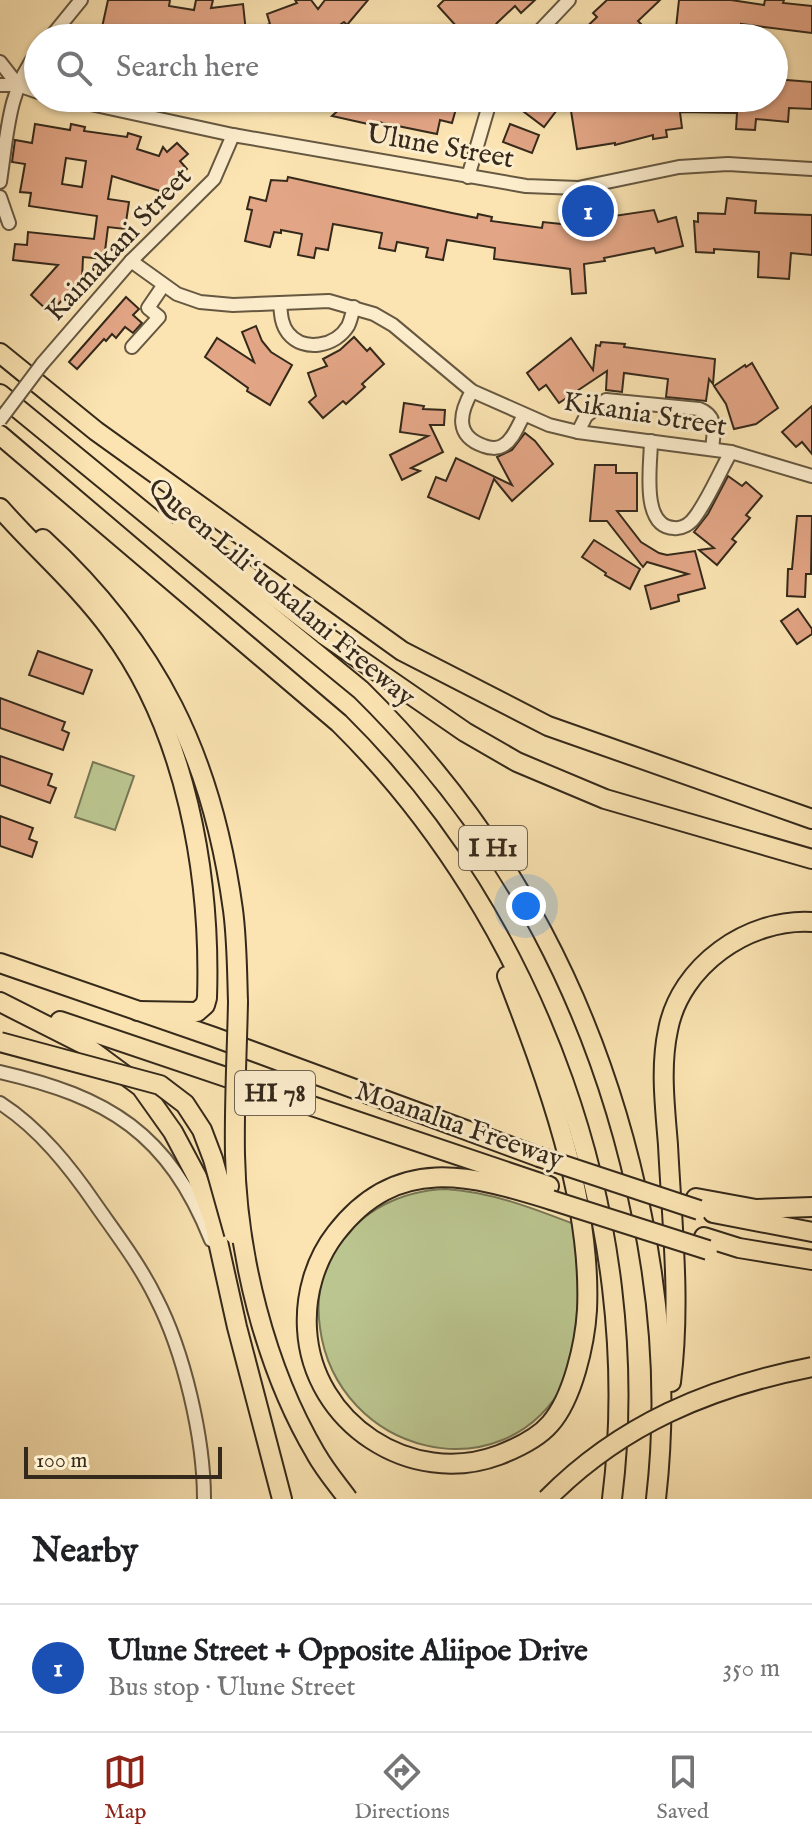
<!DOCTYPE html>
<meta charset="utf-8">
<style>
:root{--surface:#fff;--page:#f2f2f2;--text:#202124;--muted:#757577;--line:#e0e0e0;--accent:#8f2418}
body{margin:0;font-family:"IM FELL English",serif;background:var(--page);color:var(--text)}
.scale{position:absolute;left:24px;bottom:20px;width:198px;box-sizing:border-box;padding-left:8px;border:4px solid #35291b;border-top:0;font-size:22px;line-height:28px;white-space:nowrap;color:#35291b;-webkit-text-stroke:6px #fcedcd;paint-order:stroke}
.you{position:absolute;left:526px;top:906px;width:28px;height:28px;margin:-20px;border:6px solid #fff;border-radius:50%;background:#1a73e8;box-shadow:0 0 0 12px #1a73e833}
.badge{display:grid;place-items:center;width:52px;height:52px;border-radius:50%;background:var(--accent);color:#fff;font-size:26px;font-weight:700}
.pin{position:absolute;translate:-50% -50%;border:4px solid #fff;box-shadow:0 2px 8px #0006}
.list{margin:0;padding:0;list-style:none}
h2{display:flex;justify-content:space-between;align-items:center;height:104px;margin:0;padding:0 32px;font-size:34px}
h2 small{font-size:26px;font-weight:400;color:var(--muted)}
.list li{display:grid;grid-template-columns:52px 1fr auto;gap:24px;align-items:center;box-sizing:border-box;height:128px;padding:0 32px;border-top:2px solid var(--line)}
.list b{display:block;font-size:30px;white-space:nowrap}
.list p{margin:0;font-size:26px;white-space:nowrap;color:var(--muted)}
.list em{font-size:26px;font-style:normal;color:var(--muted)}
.icon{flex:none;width:44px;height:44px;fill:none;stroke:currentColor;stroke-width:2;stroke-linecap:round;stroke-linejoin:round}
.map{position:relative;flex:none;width:812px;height:1499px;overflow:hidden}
.search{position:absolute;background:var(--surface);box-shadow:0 2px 6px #0004;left:24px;right:24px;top:24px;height:88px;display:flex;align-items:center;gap:20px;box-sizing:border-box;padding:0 28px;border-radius:44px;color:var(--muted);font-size:30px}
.sheet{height:232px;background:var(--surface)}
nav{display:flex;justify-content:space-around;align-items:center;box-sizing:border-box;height:112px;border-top:2px solid var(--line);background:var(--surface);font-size:22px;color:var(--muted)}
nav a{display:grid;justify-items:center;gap:4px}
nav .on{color:var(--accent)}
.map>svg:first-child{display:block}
.green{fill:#bbc58f;stroke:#787755;stroke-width:2}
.building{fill:#e2a585;stroke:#35291b;stroke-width:2;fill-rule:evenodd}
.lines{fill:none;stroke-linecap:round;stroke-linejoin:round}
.minor-casing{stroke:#665841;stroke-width:16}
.highway-casing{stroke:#35291b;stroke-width:22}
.minor{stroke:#fcedcd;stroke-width:12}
.highway{stroke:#fbe4b2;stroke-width:18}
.minor-bridge-casing{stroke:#665841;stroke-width:16;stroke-linecap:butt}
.highway-bridge-casing{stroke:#35291b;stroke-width:22;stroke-linecap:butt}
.minor-bridge{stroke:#fcedcd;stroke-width:12}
.highway-bridge{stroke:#fbe4b2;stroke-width:18}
.labels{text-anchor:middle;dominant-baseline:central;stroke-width:6;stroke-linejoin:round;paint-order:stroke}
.shield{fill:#fcedcd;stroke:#716450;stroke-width:2}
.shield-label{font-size:26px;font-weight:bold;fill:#35291b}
.street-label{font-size:28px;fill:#35291b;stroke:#fcedcd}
</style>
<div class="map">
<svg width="812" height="1499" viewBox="0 0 812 1499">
<rect width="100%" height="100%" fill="#fbe4b2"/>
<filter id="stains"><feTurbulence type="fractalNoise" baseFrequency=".0025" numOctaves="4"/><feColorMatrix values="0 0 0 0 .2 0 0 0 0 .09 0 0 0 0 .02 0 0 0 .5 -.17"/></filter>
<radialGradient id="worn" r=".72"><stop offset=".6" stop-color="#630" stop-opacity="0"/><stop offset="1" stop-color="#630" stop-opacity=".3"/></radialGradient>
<g class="green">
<polygon points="93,762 134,776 115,830 75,817"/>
<path d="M445 1189C493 1192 535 1209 579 1226 581 1246 586 1267 586 1287 586 1303 572 1369 565 1382 503 1497 337 1454 320 1328 316 1299 320 1271 337 1247 362 1210 401 1191 445 1189Z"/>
</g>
<g class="building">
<polygon points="108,0 170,0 169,6 194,10 196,0 213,0 211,8 243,4 246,32 270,24 267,14 297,3 295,0 311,0 318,9 325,0 368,0 347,25 344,22 321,38 194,38 188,37 188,32 164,27 162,38 134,38 101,32"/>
<polygon points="444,0 535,0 521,13 515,6 497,23 486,38 467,38 438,6"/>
<polygon points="607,0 660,0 638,21 646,29 637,38 575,38 597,17 593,13"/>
<polygon points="679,0 731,0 764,5 765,0 784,0 783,3 812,6 812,33 741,24 741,30 702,26 701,33 685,31 686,29 676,28"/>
<polygon points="774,79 812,82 812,109 789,108 788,122 756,119 755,130 736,129 737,113 680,112 682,128 666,130 667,137 653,139 653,135 615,145 615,143 577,149 569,98 637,98 639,108 669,104 668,98 774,98"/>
<polygon points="352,98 364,101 365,98 459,98 452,123 440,120 437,134 378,122 377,126 332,116"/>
<polygon points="521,98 566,98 544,127 515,105"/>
<path d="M35 124 70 130 71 124 85 127 84 131 127 137 128 133 141 137 137 149 159 156 163 147 167 152 177 143 188 154 180 161 187 169 163 192 112 176 108 199 129 202 125 229 108 227 104 259 83 257 82 279 50 313 31 295 58 265 13 260 15 244 27 245 28 232 94 239 97 216 29 206 31 193 20 192 25 164 12 162 15 140 32 143ZM66 158 86 161 82 187 62 184Z"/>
<polygon points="510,124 539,135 532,153 503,142"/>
<polygon points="288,177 452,213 477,218 478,214 492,217 491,221 542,228 543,222 581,226 580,221 654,210 658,222 676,217 683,246 656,253 654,248 604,258 605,261 584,264 586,293 572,294 570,269 494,259 495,248 447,240 443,260 426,257 428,248 397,242 395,251 379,248 382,233 333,224 328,250 316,248 314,258 298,255 302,234 281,230 281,233 274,232 270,247 245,241 252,210 247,209 250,197 266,201 271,180 287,181"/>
<polygon points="727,198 756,201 755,213 812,215 812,255 791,253 789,279 758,277 759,252 714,249 714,253 696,252 694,221 698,222 698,213 725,214"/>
<polygon points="126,297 139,309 133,315 142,323 133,333 125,327 116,338 112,334 106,341 104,339 77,369 69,362"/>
<polygon points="256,326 262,341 271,352 292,365 270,405 247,391 248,388 205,357 217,338 254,362 242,332"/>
<polygon points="354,337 367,351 370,348 384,364 362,384 365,387 346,404 343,401 323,418 309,402 316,396 308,373 327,366 323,359 340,350"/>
<polygon points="571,338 593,370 596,345 600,346 601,342 625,344 624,347 715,359 713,384 709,379 706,401 666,397 668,379 624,373 622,392 606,390 607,371 559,403 546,385 539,390 527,373"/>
<polygon points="752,363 778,408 756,424 734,429 726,404 714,386 745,365 746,367"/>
<polygon points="404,403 424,406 423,409 445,410 444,425 430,425 443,452 411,468 420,471 402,480 390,455 428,436 400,432"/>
<polygon points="812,406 812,454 802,442 796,447 782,432"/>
<polygon points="525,433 535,441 553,464 512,501 494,479 479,519 428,497 436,477 446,481 456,458 512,485 497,457 512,450"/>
<polygon points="595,465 616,465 616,473 637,473 637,511 617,511 641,542 659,553 667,555 695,551 705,588 678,595 679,601 651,609 645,586 688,574 647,562 643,567 607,521 590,521"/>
<polygon points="728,476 742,486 746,482 762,496 746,515 750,518 732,539 736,542 717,565 699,550 714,548 694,532 708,514"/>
<polygon points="797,516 812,516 811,574 806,574 805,597 787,596 788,569 792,569"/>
<polygon points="594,540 640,569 630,589 605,575 606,573 582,557"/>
<polygon points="798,609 812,629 812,634 797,644 781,621"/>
<polygon points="38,651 92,670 83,694 29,675"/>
<polygon points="0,698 65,722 62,730 69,733 63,750 0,728"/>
<polygon points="0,756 52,774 48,785 56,788 50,803 0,785"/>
<polygon points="0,816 33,828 29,839 37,842 32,857 0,846"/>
</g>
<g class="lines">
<g class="minor-casing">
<g id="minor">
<polyline points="50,38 81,0"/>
<polyline points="533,38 569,0"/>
<polyline points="0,62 18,85"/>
<polyline points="0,85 18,85 38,92"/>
<polyline points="63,98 233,135 526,186 578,188 679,167 728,164 812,169"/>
<polyline points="468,177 491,98"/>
<path d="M0 182C7 137 8 88 38 52"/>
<polyline points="0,197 9,223"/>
<polyline points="131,261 177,294 200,302 233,305 329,301 374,314 393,325 472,391 549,425 578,432 731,452 812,476"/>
<path d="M280 303C281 314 281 324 288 333 304 353 336 346 348 326 351 320 352 313 354 307"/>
<polyline points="132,347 159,317 148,308 163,286"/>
<polyline points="42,364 131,261 214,179 233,135"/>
<path d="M472 391C459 414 455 436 484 446 489 448 497 449 502 446 513 441 518 425 524 415"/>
<path d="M578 432 586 416 606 400 699 409C718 416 714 431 712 449"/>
<path d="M651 441C651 463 640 527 674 528 682 529 690 524 695 517 709 498 719 473 731 452"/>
<path d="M0 1072C109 1097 168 1133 211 1240"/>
<path d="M0 1103C39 1128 70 1167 96 1205 117 1235 140 1265 156 1298 184 1352 204 1438 204 1499"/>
</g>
</g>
<g class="highway-casing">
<g id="highway">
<polyline points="0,353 96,431 402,651 548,726 812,819"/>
<path d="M0 394 361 690C510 837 601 1011 642 1216 661 1309 667 1404 656 1499"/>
<path d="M0 435 339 723C538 919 647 1222 612 1499"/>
<path d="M0 508C36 549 79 586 111 630 186 731 211 874 207 998L205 1005 197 1012 138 1011"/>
<polyline points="180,529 239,569 323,634 465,732 517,762 605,799 812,859"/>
<path d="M43 539C157 644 212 756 233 910 237 940 237 971 238 1002"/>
<polyline points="0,963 214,1037 539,1157"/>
<path d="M507 976C546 1078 592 1199 587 1310 585 1343 573 1398 550 1424 538 1438 517 1448 499 1455 411 1488 312 1423 307 1329 305 1295 315 1260 336 1233 397 1154 470 1175 551 1200"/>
<polyline points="0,1002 83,1044 141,1087 173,1132 197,1177 213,1219 237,1327 282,1499"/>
<polyline points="60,1021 549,1186"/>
<polyline points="696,1198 756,1209 812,1207"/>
<polyline points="713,1213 812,1232"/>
<polyline points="704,1237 739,1248 812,1260"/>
<path d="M671 1382C681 1303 672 1224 668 1145 665 1107 660 1067 668 1030 680 966 748 918 812 922"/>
</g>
</g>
<use href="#minor" class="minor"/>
<use href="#highway" class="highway"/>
<g class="minor-bridge-casing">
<polyline id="minor-bridge" points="0,420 42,364"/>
</g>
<g class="highway-bridge-casing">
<g id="highway-bridge">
<path d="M238 1002C237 1052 234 1104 235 1155 237 1254 265 1368 316 1454 325 1470 337 1484 348 1499"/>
<polyline points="0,1042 160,1085 185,1104 202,1130 213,1159 234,1234"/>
<polyline points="539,1157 699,1210"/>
<polyline points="551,1200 708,1250"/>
<path d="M547 1499C621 1424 710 1387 812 1367"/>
</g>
</g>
<use href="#minor-bridge" class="minor-bridge"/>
<use href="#highway-bridge" class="highway-bridge"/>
</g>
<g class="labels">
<g class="shield">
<rect x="459" y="826" width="68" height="44" rx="6"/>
<rect x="235" y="1071" width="80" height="44" rx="6"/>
</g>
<g class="shield-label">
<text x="493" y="848">I H1</text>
<text x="275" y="1093">HI 78</text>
</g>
<g class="street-label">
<text transform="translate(440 147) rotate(10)">Ulune Street</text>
<text transform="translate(119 245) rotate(-47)">Kaimakani Street</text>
<text transform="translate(645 415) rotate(9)">Kikania Street</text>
<text transform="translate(281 593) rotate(40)">Queen Liliʻuokalani Freeway</text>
<text transform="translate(459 1126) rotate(19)">Moanalua Freeway</text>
</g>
</g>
<rect width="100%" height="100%" filter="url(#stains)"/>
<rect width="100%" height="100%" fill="url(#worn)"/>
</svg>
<div class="scale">100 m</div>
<div class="you"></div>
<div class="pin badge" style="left:588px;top:211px;background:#1a4fb4">1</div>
<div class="search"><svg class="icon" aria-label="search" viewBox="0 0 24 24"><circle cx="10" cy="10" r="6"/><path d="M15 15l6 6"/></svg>Search here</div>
</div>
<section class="sheet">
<h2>Nearby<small></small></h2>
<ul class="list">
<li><span class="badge" style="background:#1a4fb4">1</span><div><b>Ulune Street + Opposite Aliipoe Drive</b><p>Bus stop · Ulune Street</p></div><em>350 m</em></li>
</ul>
</section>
<nav>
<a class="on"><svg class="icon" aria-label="map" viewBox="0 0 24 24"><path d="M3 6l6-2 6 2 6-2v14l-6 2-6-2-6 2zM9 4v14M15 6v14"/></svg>Map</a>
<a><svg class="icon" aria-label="directions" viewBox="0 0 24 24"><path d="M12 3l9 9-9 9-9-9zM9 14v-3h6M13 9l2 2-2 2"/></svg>Directions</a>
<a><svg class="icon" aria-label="saved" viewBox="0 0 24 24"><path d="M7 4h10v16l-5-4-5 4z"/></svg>Saved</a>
</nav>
